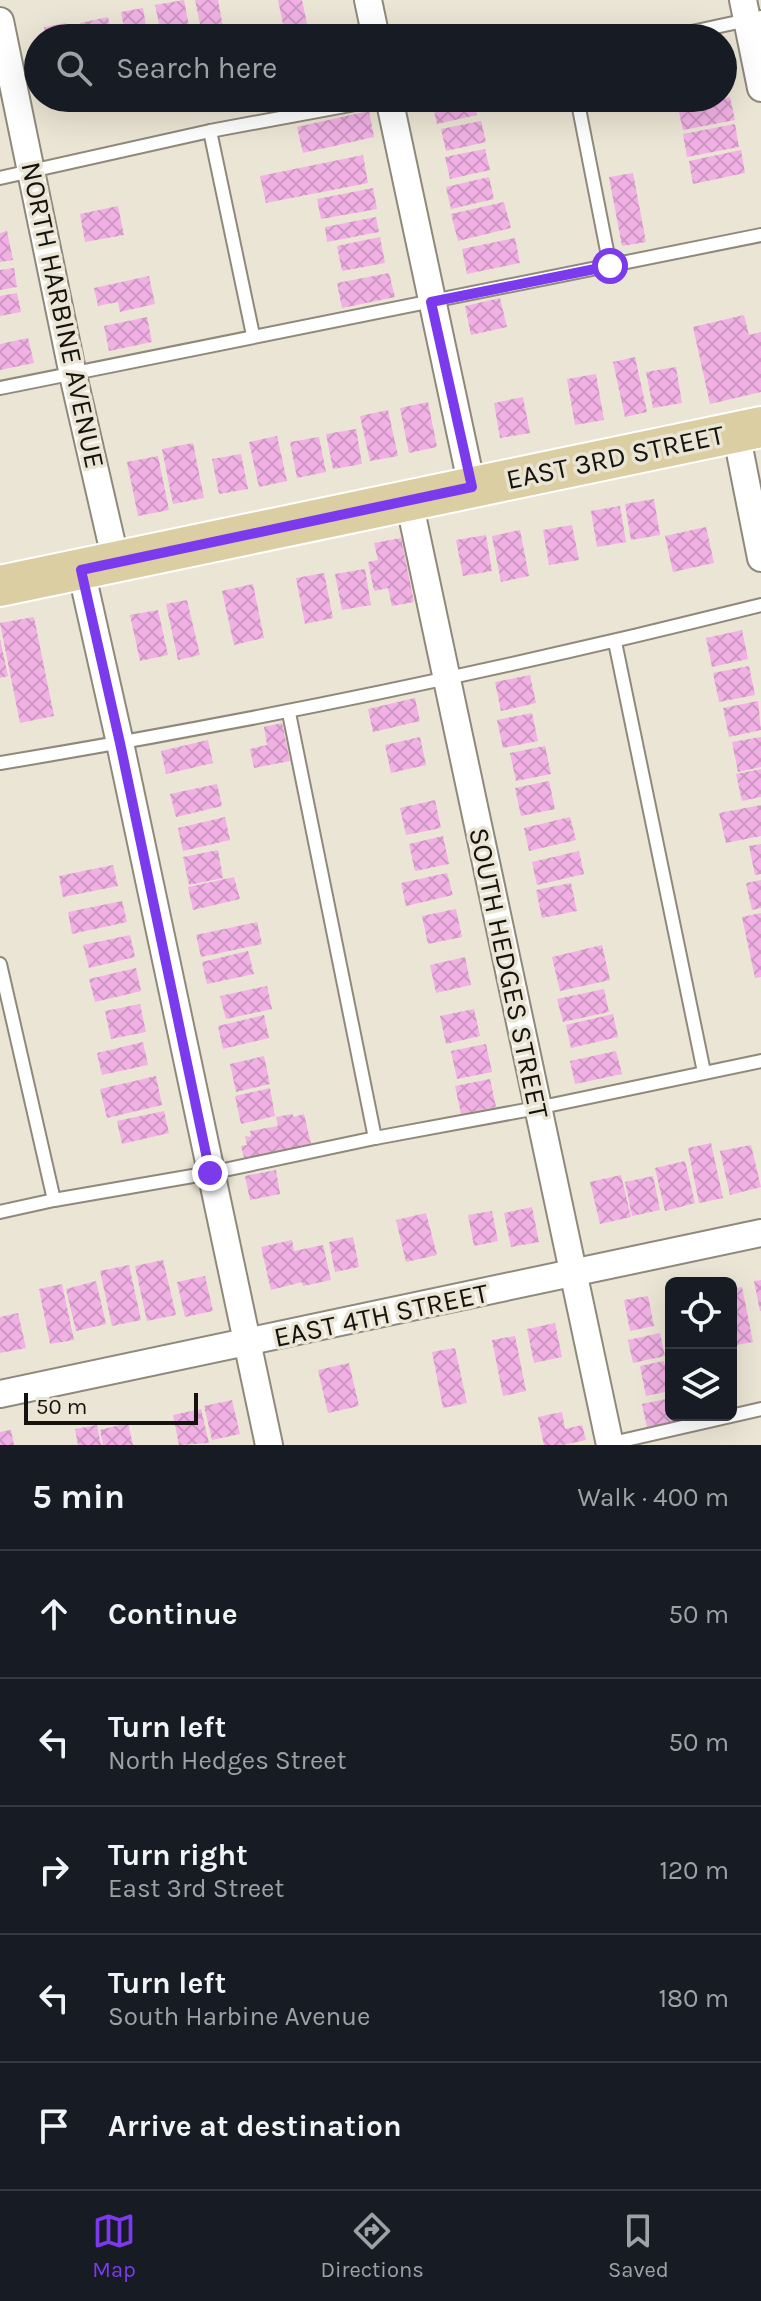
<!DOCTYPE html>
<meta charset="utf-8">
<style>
:root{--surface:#171b24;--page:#20242c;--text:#f1f3f6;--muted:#9ea1a6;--line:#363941;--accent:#7c3aed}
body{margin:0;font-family:Karla,sans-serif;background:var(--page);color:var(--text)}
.controls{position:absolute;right:24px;bottom:24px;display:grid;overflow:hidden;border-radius:12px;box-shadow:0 8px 32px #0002}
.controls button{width:72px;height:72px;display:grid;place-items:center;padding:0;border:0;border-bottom:2px solid var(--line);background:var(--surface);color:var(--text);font:40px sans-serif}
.scale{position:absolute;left:24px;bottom:20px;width:174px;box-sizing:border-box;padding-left:8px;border:4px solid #15130e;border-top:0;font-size:22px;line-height:28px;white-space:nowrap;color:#15130e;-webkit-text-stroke:6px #ebe5d5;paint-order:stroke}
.stop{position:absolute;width:24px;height:24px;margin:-18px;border:6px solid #7c3aed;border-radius:50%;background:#fff}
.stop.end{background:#7c3aed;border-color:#fff;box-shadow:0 2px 8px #0008}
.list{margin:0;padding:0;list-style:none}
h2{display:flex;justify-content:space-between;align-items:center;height:104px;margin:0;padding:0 32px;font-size:34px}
h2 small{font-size:26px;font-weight:400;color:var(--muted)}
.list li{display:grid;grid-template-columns:52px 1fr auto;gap:24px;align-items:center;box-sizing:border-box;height:128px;padding:0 32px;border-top:2px solid var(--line)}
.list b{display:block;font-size:30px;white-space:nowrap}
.list p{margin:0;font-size:26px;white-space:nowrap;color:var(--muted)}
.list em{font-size:26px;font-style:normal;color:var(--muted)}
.icon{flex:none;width:44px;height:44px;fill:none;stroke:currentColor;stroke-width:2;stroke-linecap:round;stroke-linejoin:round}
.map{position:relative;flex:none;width:761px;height:1445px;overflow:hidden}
.search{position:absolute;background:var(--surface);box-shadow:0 8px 32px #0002;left:24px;right:24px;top:24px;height:88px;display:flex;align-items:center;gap:20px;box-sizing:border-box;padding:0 28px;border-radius:44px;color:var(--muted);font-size:30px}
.sheet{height:744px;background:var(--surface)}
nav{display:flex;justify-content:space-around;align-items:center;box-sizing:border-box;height:112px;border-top:2px solid var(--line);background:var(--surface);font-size:22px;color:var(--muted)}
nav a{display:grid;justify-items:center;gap:4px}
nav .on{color:var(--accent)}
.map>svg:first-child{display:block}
.building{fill:url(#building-cross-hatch)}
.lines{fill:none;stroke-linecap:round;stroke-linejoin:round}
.service-casing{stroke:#8e897a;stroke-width:16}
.minor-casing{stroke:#8e897a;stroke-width:30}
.primary-casing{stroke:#fff;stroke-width:44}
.service{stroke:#fff;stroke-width:12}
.minor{stroke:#fff;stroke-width:26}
.primary{stroke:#dccea3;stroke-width:40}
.route{stroke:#7c3aed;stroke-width:10}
.labels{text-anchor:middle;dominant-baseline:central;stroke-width:7;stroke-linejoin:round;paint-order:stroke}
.street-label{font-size:28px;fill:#15130e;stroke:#ebe5d5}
</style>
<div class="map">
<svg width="761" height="1445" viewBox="0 0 761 1445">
<defs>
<pattern id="building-cross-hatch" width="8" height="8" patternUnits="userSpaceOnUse" patternTransform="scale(2)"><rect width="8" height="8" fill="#f2b1e5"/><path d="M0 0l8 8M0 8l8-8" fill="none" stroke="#cf97c3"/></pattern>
</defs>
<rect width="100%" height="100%" fill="#ebe5d5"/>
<g class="building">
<polygon points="184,0 191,37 162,38 155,5"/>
<polygon points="195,0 218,0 225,38 203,38"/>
<polygon points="278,0 302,0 307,24 284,29"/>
<polygon points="143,8 148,38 126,38 121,12"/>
<polygon points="108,17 112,38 83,38 80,23"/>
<polygon points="66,23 69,38 46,38 44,27"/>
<polygon points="730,97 735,120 683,130 678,107"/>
<polygon points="452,98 473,98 477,115 437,124 432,102"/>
<polygon points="369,111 374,137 303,153 297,127"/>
<polygon points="481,121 486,142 446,151 441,129"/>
<polygon points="735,124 739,147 687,157 683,134"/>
<polygon points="485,149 490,170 450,179 445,157"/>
<polygon points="741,150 745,173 693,184 689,161"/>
<polygon points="363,155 368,183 266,203 260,176"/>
<polygon points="633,173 646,242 622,246 609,177"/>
<polygon points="489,177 494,199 451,209 446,187"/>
<polygon points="373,188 377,209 321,219 317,199"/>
<polygon points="504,202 511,228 458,241 451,214"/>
<polygon points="118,206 124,235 85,242 80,214"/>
<polygon points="376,217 379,232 327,242 325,227"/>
<polygon points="7,231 13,260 0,262 0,233"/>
<polygon points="380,237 385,263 342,271 337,246"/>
<polygon points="515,238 520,263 467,274 462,249"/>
<polygon points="14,268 17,287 0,290 0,270"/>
<polygon points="389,273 395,297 342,308 337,283"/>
<polygon points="149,276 155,304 120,312 118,302 98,306 94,288"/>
<polygon points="17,293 21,312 0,316 0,296"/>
<polygon points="500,298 507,327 471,335 465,306"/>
<polygon points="744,315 749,335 761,332 761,392 710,404 693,327"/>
<polygon points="147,317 152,342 109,351 104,326"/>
<polygon points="28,338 34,363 0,370 0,344"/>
<polygon points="635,357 647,412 625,417 613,362"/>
<polygon points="676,367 682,403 653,408 646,372"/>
<polygon points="596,374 604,420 575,425 567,379"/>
<polygon points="523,397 530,433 500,438 494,403"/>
<polygon points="428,402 437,447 409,453 400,408"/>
<polygon points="388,410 398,456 370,461 360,416"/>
<polygon points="356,429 362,464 333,469 326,434"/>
<polygon points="277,436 287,481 259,487 249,442"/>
<polygon points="319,437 326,472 297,478 290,442"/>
<polygon points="193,443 204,498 173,504 162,449"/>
<polygon points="241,454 248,489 219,494 212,459"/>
<polygon points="158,456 169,510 138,516 127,462"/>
<polygon points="654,499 660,535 631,540 625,504"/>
<polygon points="620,506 626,542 597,547 591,511"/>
<polygon points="572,525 579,560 549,565 543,530"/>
<polygon points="706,527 714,563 673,572 665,536"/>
<polygon points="520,530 529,576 501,582 492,536"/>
<polygon points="486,535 492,571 463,576 456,540"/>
<polygon points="401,538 414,602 392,606 388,588 374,591 368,562 378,560 374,543"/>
<polygon points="365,569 371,605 342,610 335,574"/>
<polygon points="324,573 333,618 305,624 296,578"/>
<polygon points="253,584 264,638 234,645 222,591"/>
<polygon points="187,600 200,655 178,660 166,604"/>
<polygon points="158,610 168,655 140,661 130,615"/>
<polygon points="34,617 54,716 20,723 0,623"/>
<polygon points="742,630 748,659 712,667 706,638"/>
<polygon points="0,639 8,676 0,678"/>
<polygon points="749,666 755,695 719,702 713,673"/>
<polygon points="530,675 536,703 501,711 495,682"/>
<polygon points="415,698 420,721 373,732 368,709"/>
<polygon points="758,701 761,730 729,737 723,708"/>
<polygon points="532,713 538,741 503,748 497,720"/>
<polygon points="282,723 290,761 254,768 250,749 267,745 264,727"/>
<polygon points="420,737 426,765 391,773 385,745"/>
<polygon points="761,737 761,767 738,772 732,742"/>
<polygon points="208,740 213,763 166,774 161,751"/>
<polygon points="545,746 551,774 516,781 510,753"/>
<polygon points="761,769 761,797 742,801 736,774"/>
<polygon points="549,781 555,809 521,816 515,788"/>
<polygon points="217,784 222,806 176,817 170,794"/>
<polygon points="435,800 441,828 406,835 400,808"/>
<polygon points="761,805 761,836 726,843 719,813"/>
<polygon points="225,817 230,840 183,851 178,828"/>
<polygon points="570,817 576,840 529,851 524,828"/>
<polygon points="443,836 449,864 415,871 409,844"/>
<polygon points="761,844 761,874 755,875 749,846"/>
<polygon points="218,850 223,878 189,885 183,857"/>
<polygon points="579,851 584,874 537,885 532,862"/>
<polygon points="113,865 118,886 63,897 59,876"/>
<polygon points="447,873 453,895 406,906 401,883"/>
<polygon points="234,877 240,899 193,910 188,887"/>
<polygon points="761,880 761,908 752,910 746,883"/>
<polygon points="571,883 577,911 542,918 536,890"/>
<polygon points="122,901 127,922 72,934 68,912"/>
<polygon points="456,909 462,937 428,944 422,916"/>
<polygon points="761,913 761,977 755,978 742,917"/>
<polygon points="257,922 262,944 201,957 196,935"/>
<polygon points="130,935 135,957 89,968 83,945"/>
<polygon points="602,945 610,980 560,991 552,957"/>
<polygon points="248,951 254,974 207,984 202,962"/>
<polygon points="465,957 471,985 436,993 430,965"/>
<polygon points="136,968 141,991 95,1002 89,979"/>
<polygon points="267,986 272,1009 226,1019 220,996"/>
<polygon points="604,989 609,1012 563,1022 557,999"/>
<polygon points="140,1004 146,1032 111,1039 105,1011"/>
<polygon points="474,1009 480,1036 446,1044 440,1016"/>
<polygon points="613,1014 618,1037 571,1048 566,1025"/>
<polygon points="264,1015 269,1038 223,1049 218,1026"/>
<polygon points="143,1042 148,1065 102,1075 97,1053"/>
<polygon points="486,1044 492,1072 457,1079 451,1051"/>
<polygon points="616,1051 622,1074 575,1084 570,1061"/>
<polygon points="264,1056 270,1084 236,1092 230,1064"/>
<polygon points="156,1076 162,1105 107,1118 100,1089"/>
<polygon points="490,1079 496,1107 461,1114 455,1086"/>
<polygon points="270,1088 275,1116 241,1124 235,1096"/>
<polygon points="164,1111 169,1133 122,1144 117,1121"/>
<polygon points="292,1114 294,1117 304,1114 311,1144 245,1161 241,1146 247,1145 245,1136 251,1137 250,1131 278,1126 276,1117"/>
<polygon points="711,1143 723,1198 699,1203 688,1148"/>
<polygon points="751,1145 761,1187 730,1195 720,1151"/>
<polygon points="685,1161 695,1203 665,1211 655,1168"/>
<polygon points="276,1170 280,1194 250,1200 245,1176"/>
<polygon points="621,1175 631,1217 600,1224 590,1182"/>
<polygon points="653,1176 660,1210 632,1216 625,1182"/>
<polygon points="532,1207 539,1242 511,1247 504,1213"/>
<polygon points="492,1211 498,1241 474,1246 468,1215"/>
<polygon points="426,1213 437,1255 406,1262 396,1220"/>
<polygon points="353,1237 359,1267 335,1272 329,1242"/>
<polygon points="292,1240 294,1251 323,1245 331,1280 303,1286 302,1282 271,1290 261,1247"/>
<polygon points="163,1260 176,1315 147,1321 135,1266"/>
<polygon points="129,1265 141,1320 112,1326 100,1271"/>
<polygon points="205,1276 213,1311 185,1317 177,1282"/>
<polygon points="761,1280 761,1311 760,1311 754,1281"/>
<polygon points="96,1281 106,1324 76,1331 66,1289"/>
<polygon points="62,1284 74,1340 50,1344 39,1289"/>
<polygon points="742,1287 753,1342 731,1346 731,1289"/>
<polygon points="648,1296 654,1326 630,1331 624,1300"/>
<polygon points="18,1313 26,1348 0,1353 0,1317"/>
<polygon points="555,1323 562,1357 534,1363 527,1329"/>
<polygon points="660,1333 665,1356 633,1363 628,1340"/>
<polygon points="515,1336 526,1391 503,1396 492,1340"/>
<polygon points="455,1348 467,1403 443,1408 432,1352"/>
<polygon points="664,1361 670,1391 646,1396 640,1366"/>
<polygon points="349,1363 359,1406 328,1413 318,1370"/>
<polygon points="671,1398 671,1415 679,1415 680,1420 647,1427 642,1404"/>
<polygon points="232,1400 240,1434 212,1440 204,1406"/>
<polygon points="201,1409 209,1443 179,1445 173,1415"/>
<polygon points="562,1412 565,1429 582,1425 586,1440 563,1445 544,1445 538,1417"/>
<polygon points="128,1423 133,1445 103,1445 100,1430"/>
<polygon points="97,1425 101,1445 78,1445 75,1429"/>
<polygon points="11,1430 14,1445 0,1445 0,1432"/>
</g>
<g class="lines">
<g class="service-casing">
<g id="service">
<polyline points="664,38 761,17"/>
<polyline points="577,98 610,266"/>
<polyline points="210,131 253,335"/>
<polyline points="0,178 210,131 388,98"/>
<polyline points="0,388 761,235"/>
<polyline points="615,642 704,1072"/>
<polyline points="289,713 375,1138"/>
<path d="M0 763C256 721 510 668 761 605"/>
<polyline points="0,964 54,1200"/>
<polyline points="0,1212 54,1200 210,1173 375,1138 537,1108 761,1061"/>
<polyline points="608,1444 761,1409"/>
</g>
</g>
<g class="minor-casing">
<g id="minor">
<polyline points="368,0 376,38"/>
<polyline points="743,0 761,88"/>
<polyline points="0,21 73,375 116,562"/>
<polyline points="389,98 472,487"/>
<polyline points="736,432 761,558"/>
<polyline points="409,501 610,1445"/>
<polyline points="81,570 120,743 269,1445"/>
<polyline points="0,1394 761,1233"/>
</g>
</g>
<g class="primary-casing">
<polyline id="primary" points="0,586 761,427"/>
</g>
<use href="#service" class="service"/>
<use href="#minor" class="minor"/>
<use href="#primary" class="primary"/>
</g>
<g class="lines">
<polyline class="route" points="210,1173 120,743 81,570 472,487 431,302 610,266"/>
</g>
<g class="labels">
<g class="street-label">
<text transform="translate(63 315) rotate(78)">NORTH HARBINE AVENUE</text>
<text transform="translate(615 457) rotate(-12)">EAST 3RD STREET</text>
<text transform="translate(509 973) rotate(78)">SOUTH HEDGES STREET</text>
<text transform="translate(381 1315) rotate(-12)">EAST 4TH STREET</text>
</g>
</g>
</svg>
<div class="controls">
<button><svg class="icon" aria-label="locate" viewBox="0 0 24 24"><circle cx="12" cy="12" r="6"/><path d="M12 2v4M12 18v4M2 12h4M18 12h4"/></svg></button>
<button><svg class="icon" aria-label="layers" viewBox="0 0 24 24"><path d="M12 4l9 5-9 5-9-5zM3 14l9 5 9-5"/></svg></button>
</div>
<div class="scale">50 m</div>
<div class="stop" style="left:610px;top:266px"></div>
<div class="stop end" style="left:210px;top:1173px"></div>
<div class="search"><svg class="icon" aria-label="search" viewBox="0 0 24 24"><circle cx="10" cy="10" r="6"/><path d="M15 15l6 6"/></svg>Search here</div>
</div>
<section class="sheet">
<h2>5 min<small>Walk · 400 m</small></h2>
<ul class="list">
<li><svg class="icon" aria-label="ahead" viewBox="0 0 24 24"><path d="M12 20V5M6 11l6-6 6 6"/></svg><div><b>Continue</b></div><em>50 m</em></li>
<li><svg class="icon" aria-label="left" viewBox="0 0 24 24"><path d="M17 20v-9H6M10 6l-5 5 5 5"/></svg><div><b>Turn left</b><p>North Hedges Street</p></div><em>50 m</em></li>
<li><svg class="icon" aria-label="right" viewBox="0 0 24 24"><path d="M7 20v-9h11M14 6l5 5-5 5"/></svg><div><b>Turn right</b><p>East 3rd Street</p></div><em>120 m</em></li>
<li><svg class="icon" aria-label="left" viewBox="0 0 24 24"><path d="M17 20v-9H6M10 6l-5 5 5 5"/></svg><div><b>Turn left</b><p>South Harbine Avenue</p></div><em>180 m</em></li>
<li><svg class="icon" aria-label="arrive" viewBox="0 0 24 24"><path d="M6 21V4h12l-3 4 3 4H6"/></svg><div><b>Arrive at destination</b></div></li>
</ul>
</section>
<nav>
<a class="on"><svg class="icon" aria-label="map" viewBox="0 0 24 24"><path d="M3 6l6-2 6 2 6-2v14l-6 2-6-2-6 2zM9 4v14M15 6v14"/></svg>Map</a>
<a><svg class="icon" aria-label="directions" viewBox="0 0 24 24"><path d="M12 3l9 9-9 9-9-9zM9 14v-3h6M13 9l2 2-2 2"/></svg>Directions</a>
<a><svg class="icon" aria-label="saved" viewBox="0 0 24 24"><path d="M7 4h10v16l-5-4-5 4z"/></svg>Saved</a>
</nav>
